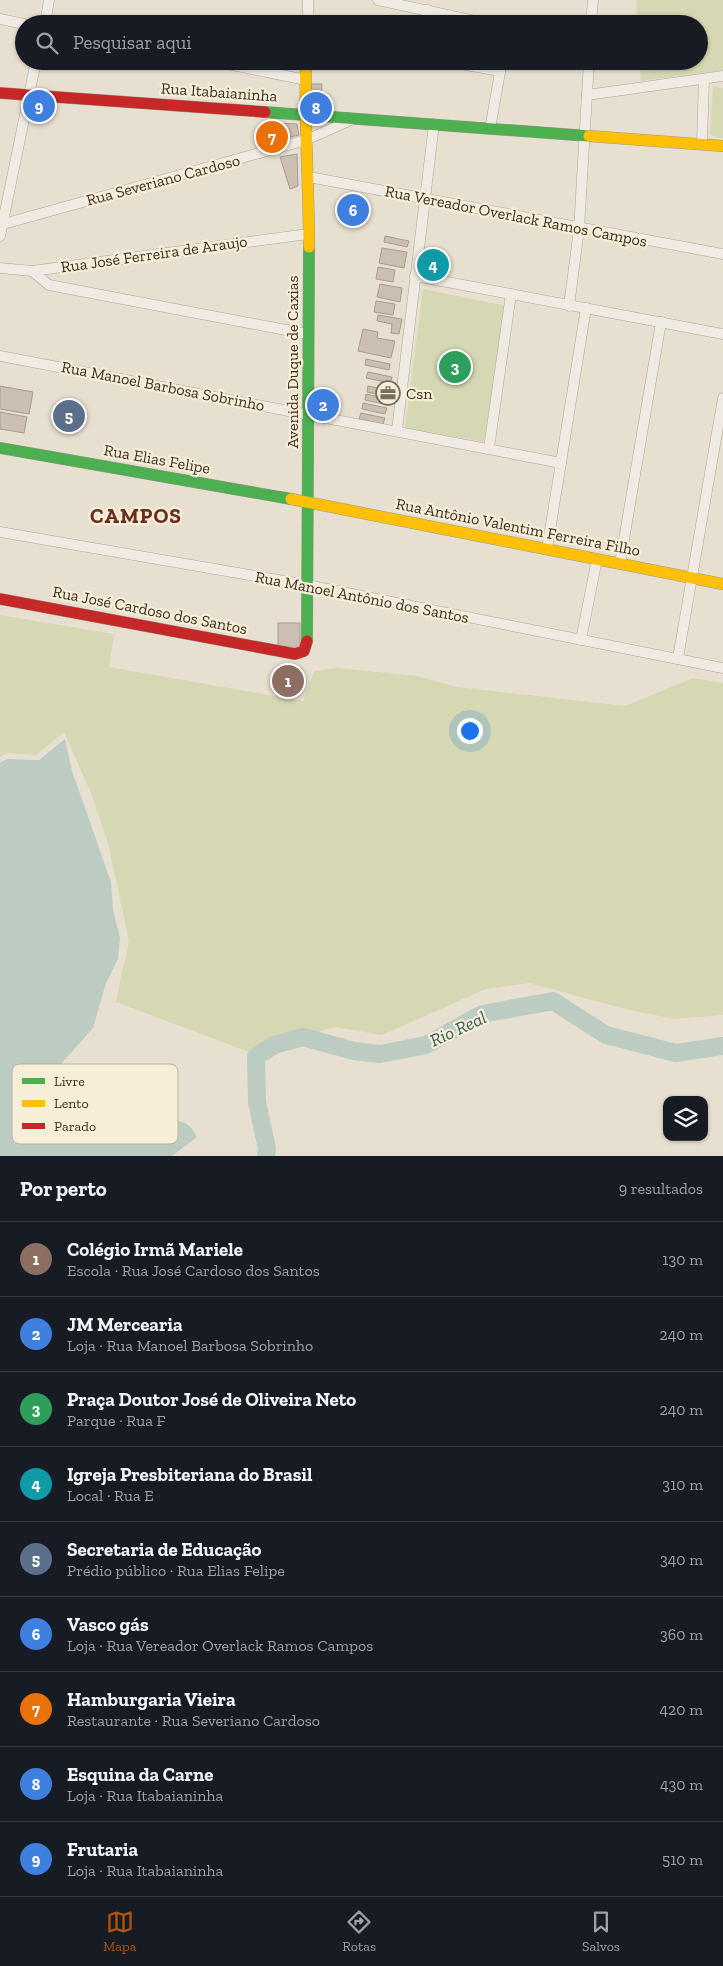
<!DOCTYPE html>
<html lang="pt">
<meta charset="utf-8">
<style>
:root{--surface:#171b24;--page:#242831;--text:#f1f3f6;--muted:#9ea1a6;--line:#363941;--accent:#b45309}
body{margin:0;font-family:"Zilla Slab",serif;background:var(--page);color:var(--text)}
.controls{position:absolute;right:15px;bottom:15px;display:grid;overflow:hidden;border-radius:10px;box-shadow:0 1px 4px #0004}
.controls button{width:45px;height:45px;display:grid;place-items:center;padding:0;border:0;border-bottom:1px solid var(--line);background:var(--surface);color:var(--text);font:25px sans-serif}
.you{position:absolute;left:469px;top:730px;width:18px;height:18px;margin:-12px;border:4px solid #fff;border-radius:50%;background:#1a73e8;box-shadow:0 0 0 8px #1a73e833}
.badge{display:grid;place-items:center;width:32px;height:32px;border-radius:50%;background:var(--accent);color:#fff;font-size:16px;font-weight:700}
.pin{position:absolute;translate:-50% -50%;border:2px solid #fff;box-shadow:0 1px 5px #0006}
.list{margin:0;padding:0;list-style:none}
h2{display:flex;justify-content:space-between;align-items:center;height:65px;margin:0;padding:0 20px;font-size:21px}
h2 small{font-size:16px;font-weight:400;color:var(--muted)}
.list li{display:grid;grid-template-columns:32px 1fr auto;gap:15px;align-items:center;box-sizing:border-box;height:75px;padding:0 20px;border-top:1px solid var(--line)}
.list b{display:block;font-size:19px;white-space:nowrap}
.list p{margin:0;font-size:16px;white-space:nowrap;color:var(--muted)}
.list em{font-size:16px;font-style:normal;color:var(--muted)}
.icon{flex:none;width:28px;height:28px;fill:none;stroke:currentColor;stroke-width:2;stroke-linecap:round;stroke-linejoin:round}
.map{position:relative;flex:none;width:723px;height:1156px;overflow:hidden}
.search{position:absolute;background:var(--surface);box-shadow:0 1px 4px #0004;left:15px;right:15px;top:15px;height:55px;display:flex;align-items:center;gap:12px;box-sizing:border-box;padding:0 18px;border-radius:28px;color:var(--muted);font-size:19px}
.sheet{height:740px;background:var(--surface)}
nav{display:flex;justify-content:space-around;align-items:center;box-sizing:border-box;height:70px;border-top:1px solid var(--line);background:var(--surface);font-size:14px;color:var(--muted)}
nav a{display:grid;justify-items:center;gap:2px}
nav .on{color:var(--accent)}
.map>svg:first-child{display:block}
.green{fill:#d6d7b3}
.water{fill:#bcccc2}
.lines{fill:none;stroke-linecap:round;stroke-linejoin:round}
.river{stroke:#bcccc2;stroke-width:18}
.building{fill:#cbbfb2;stroke:#a89c90}
.street-casing{stroke:#ada599;stroke-width:11}
.fast-casing{stroke:#9c958a;stroke-width:12}
.slow-casing{stroke:#9c958a;stroke-width:12}
.jam-casing{stroke:#9c958a;stroke-width:12}
.street{stroke:#efebe3;stroke-width:10}
.fast{stroke:#4caf50;stroke-width:11}
.slow{stroke:#ffc107;stroke-width:11}
.jam{stroke:#c62828;stroke-width:11}
.labels{text-anchor:middle;dominant-baseline:central;stroke-width:4.5;stroke-linejoin:round;paint-order:stroke}
.street-label{font-size:16px;fill:#3d2e20;stroke:#f7eed8}
.poi-label{font-size:16px;fill:#3d2e20;stroke:#f7eed8;text-anchor:start}
.water-label{font-size:18px;font-style:italic;fill:#2f5d5a;stroke:#f7eed8}
.district-label{font-size:21px;font-weight:bold;letter-spacing:1px;fill:#6b2e1e;stroke:#f7eed8}
.key{fill:#f7eed8;stroke:#bfb4a1;stroke-width:1}
.key-label{font-size:14px;fill:#3d2e20}
</style>
<div class="map">
<svg width="723" height="1156" viewBox="0 0 723 1156">
<rect width="100%" height="100%" fill="#e7e0d1"/>
<g class="green">
<polygon points="636,0 723,0 723,70 641,81 640,61 699,61 699,24 637,24"/>
<polygon points="713,86 723,88 723,138 710,135"/>
<polygon points="423,289 506,306 484,442 405,428"/>
<polygon points="0,615 114,634 109,667 303,701 314,671 337,668 416,676 457,687 625,706 693,678 723,683 723,1015 674,1019 621,1008 529,983 486,989 382,1035 335,1027 249,1052 116,1002 129,941 108,843 91,793 64,732 36,755 6,753 0,757"/>
</g>
<path class="water" d="M65 739 72 771 111 882 113 909 120 938 118 959 106 983 93 1028 46 1081 43 1097 55 1114 77 1126 108 1141 135 1144 170 1120C184 1121 191 1124 197 1137L172 1156H0V763L7 759 39 760Z"/>
<g class="lines">
<polyline class="river" points="266,1156 267,1149 257,1102 256,1057 274,1045 303,1037 354,1051 380,1054 426,1045 482,1014 553,1001 606,1035 676,1053 723,1046"/>
</g>
<g class="building">
<polygon points="311,84 322,84 320,111 311,111"/>
<polygon points="276,123 297,124 299,135 277,140"/>
<polygon points="297,154 298,186 290,189 280,157"/>
<polygon points="385,236 409,241 407,247 384,242"/>
<polygon points="382,248 407,252 404,268 379,263"/>
<polygon points="430,256 439,258 436,273 427,271"/>
<polygon points="378,267 395,270 393,282 376,279"/>
<polygon points="380,284 402,288 400,302 377,297"/>
<polygon points="376,301 395,304 393,315 374,312"/>
<polygon points="378,315 402,319 399,334 391,333 392,324 377,321"/>
<polygon points="363,329 378,332 377,338 395,341 391,358 358,351"/>
<polygon points="366,359 390,364 389,370 365,365"/>
<polygon points="368,372 392,377 390,383 366,378"/>
<polygon points="0,386 33,392 29,414 0,409"/>
<polygon points="368,386 392,391 391,397 367,392"/>
<polygon points="366,394 390,399 389,405 365,400"/>
<polygon points="363,403 387,408 385,414 362,409"/>
<polygon points="0,412 27,417 24,433 0,429"/>
<polygon points="361,413 385,418 383,424 359,419"/>
<polygon points="278,623 300,623 300,653 278,650"/>
<polygon points="278,666 302,669 298,695 275,692"/>
</g>
<g class="lines">
<g class="street-casing">
<g id="street">
<polyline points="378,0 489,24"/>
<polyline points="0,19 24,24"/>
<polyline points="45,24 49,0"/>
<polyline points="308,24 308,0"/>
<polyline points="425,24 428,10"/>
<polyline points="591,24 593,0"/>
<polyline points="213,61 306,80"/>
<polyline points="444,61 500,71"/>
<polyline points="587,95 723,76"/>
<polyline points="490,129 502,61"/>
<polyline points="702,143 704,79"/>
<polyline points="309,177 723,254"/>
<polyline points="0,225 306,140 351,120"/>
<polyline points="0,236 36,61"/>
<polyline points="0,268 32,271 308,234"/>
<polyline points="32,271 49,285 307,334"/>
<polyline points="415,276 723,334"/>
<polyline points="569,306 579,229 589,61"/>
<polyline points="0,356 561,463"/>
<polyline points="397,430 434,124"/>
<polyline points="489,448 511,294"/>
<polyline points="0,532 307,585 723,668"/>
<polyline points="547,549 586,308"/>
<polyline points="620,563 661,322"/>
<polyline points="581,640 597,559"/>
<polyline points="678,658 723,398"/>
</g>
</g>
<g class="fast-casing">
<g id="fast">
<polyline points="265,112 589,136"/>
<polyline points="0,448 291,499"/>
<polyline points="307,641 309,247"/>
</g>
</g>
<g class="slow-casing">
<g id="slow">
<path d="M306 61C304 123 309 185 309 247"/>
<polyline points="589,136 723,146"/>
<polyline points="291,499 723,584"/>
</g>
</g>
<g class="jam-casing">
<g id="jam">
<polyline points="0,93 265,112"/>
<polyline points="0,599 295,654 304,651 307,641"/>
</g>
</g>
<use href="#street" class="street"/>
<use href="#fast" class="fast"/>
<use href="#slow" class="slow"/>
<use href="#jam" class="jam"/>
</g>
<defs>
<g id="office-ring" transform="scale(1.25)"><circle r="9.5" fill="#f7eed8" stroke="#786c5e" stroke-width="1.5"/><path d="M-6-3h4V-5.5h4V-3h4V5H-6ZM-1-4.5V-3h2v-1.5ZM-6 0V1H6V0Z" fill="#786c5e"/></g>
</defs>
<g fill-rule="evenodd">
<use href="#office-ring" x="388" y="393"/>
</g>
<g class="labels">
<g class="street-label">
<text transform="translate(219 92) rotate(4)">Rua Itabaianinha</text>
<text transform="translate(163 180) rotate(-15)">Rua Severiano Cardoso</text>
<text transform="translate(516 216) rotate(11)">Rua Vereador Overlack Ramos Campos</text>
<text transform="translate(154 254) rotate(-8)">Rua José Ferreira de Araujo</text>
<text transform="translate(292 362) rotate(-90)">Avenida Duque de Caxias</text>
<text transform="translate(163 386) rotate(11)">Rua Manoel Barbosa Sobrinho</text>
<text transform="translate(157 459) rotate(10)">Rua Elias Felipe</text>
<text transform="translate(518 527) rotate(11)">Rua Antônio Valentim Ferreira Filho</text>
<text transform="translate(362 597) rotate(11)">Rua Manoel Antônio dos Santos</text>
<text transform="translate(150 610) rotate(11)">Rua José Cardoso dos Santos</text>
</g>
<g class="poi-label">
<text x="406" y="393">Csn</text>
</g>
<g class="water-label">
<text transform="translate(458 1029) rotate(-25)">Rio Real</text>
</g>
<g class="district-label">
<text x="136" y="515">CAMPOS</text>
</g>
</g>
<rect x="12" y="1064" width="166" height="80" rx="8" class="key"/>
<rect x="22" y="1078" width="23" height="6" fill="#4caf50"/>
<rect x="22" y="1100" width="23" height="7" fill="#ffc107"/>
<rect x="22" y="1123" width="23" height="6" fill="#c62828"/>
<g class="key-label">
<text x="54" y="1086">Livre</text>
<text x="54" y="1108">Lento</text>
<text x="54" y="1131">Parado</text>
</g>
</svg>
<div class="controls">
<button><svg class="icon" aria-label="layers" viewBox="0 0 24 24"><path d="M12 4l9 5-9 5-9-5zM3 14l9 5 9-5"/></svg></button>
</div>
<div class="you"></div>
<div class="pin badge" style="left:288px;top:681px;background:#8d6e63">1</div>
<div class="pin badge" style="left:323px;top:405px;background:#3f7fe0">2</div>
<div class="pin badge" style="left:455px;top:367px;background:#2e9e5b">3</div>
<div class="pin badge" style="left:433px;top:265px;background:#0f9aa8">4</div>
<div class="pin badge" style="left:69px;top:416px;background:#5c6f8a">5</div>
<div class="pin badge" style="left:353px;top:210px;background:#3f7fe0">6</div>
<div class="pin badge" style="left:272px;top:137px;background:#e8710a">7</div>
<div class="pin badge" style="left:316px;top:108px;background:#3f7fe0">8</div>
<div class="pin badge" style="left:39px;top:106px;background:#3f7fe0">9</div>
<div class="search"><svg class="icon" aria-label="search" viewBox="0 0 24 24"><circle cx="10" cy="10" r="6"/><path d="M15 15l6 6"/></svg>Pesquisar aqui</div>
</div>
<section class="sheet">
<h2>Por perto<small>9 resultados</small></h2>
<ul class="list">
<li><span class="badge" style="background:#8d6e63">1</span><div><b>Colégio Irmã Mariele</b><p>Escola · Rua José Cardoso dos Santos</p></div><em>130 m</em></li>
<li><span class="badge" style="background:#3f7fe0">2</span><div><b>JM Mercearia</b><p>Loja · Rua Manoel Barbosa Sobrinho</p></div><em>240 m</em></li>
<li><span class="badge" style="background:#2e9e5b">3</span><div><b>Praça Doutor José de Oliveira Neto</b><p>Parque · Rua F</p></div><em>240 m</em></li>
<li><span class="badge" style="background:#0f9aa8">4</span><div><b>Igreja Presbiteriana do Brasil</b><p>Local · Rua E</p></div><em>310 m</em></li>
<li><span class="badge" style="background:#5c6f8a">5</span><div><b>Secretaria de Educação</b><p>Prédio público · Rua Elias Felipe</p></div><em>340 m</em></li>
<li><span class="badge" style="background:#3f7fe0">6</span><div><b>Vasco gás</b><p>Loja · Rua Vereador Overlack Ramos Campos</p></div><em>360 m</em></li>
<li><span class="badge" style="background:#e8710a">7</span><div><b>Hamburgaria Vieira</b><p>Restaurante · Rua Severiano Cardoso</p></div><em>420 m</em></li>
<li><span class="badge" style="background:#3f7fe0">8</span><div><b>Esquina da Carne</b><p>Loja · Rua Itabaianinha</p></div><em>430 m</em></li>
<li><span class="badge" style="background:#3f7fe0">9</span><div><b>Frutaria</b><p>Loja · Rua Itabaianinha</p></div><em>510 m</em></li>
</ul>
</section>
<nav>
<a class="on"><svg class="icon" aria-label="map" viewBox="0 0 24 24"><path d="M3 6l6-2 6 2 6-2v14l-6 2-6-2-6 2zM9 4v14M15 6v14"/></svg>Mapa</a>
<a><svg class="icon" aria-label="directions" viewBox="0 0 24 24"><path d="M12 3l9 9-9 9-9-9zM9 14v-3h6M13 9l2 2-2 2"/></svg>Rotas</a>
<a><svg class="icon" aria-label="saved" viewBox="0 0 24 24"><path d="M7 4h10v16l-5-4-5 4z"/></svg>Salvos</a>
</nav>
